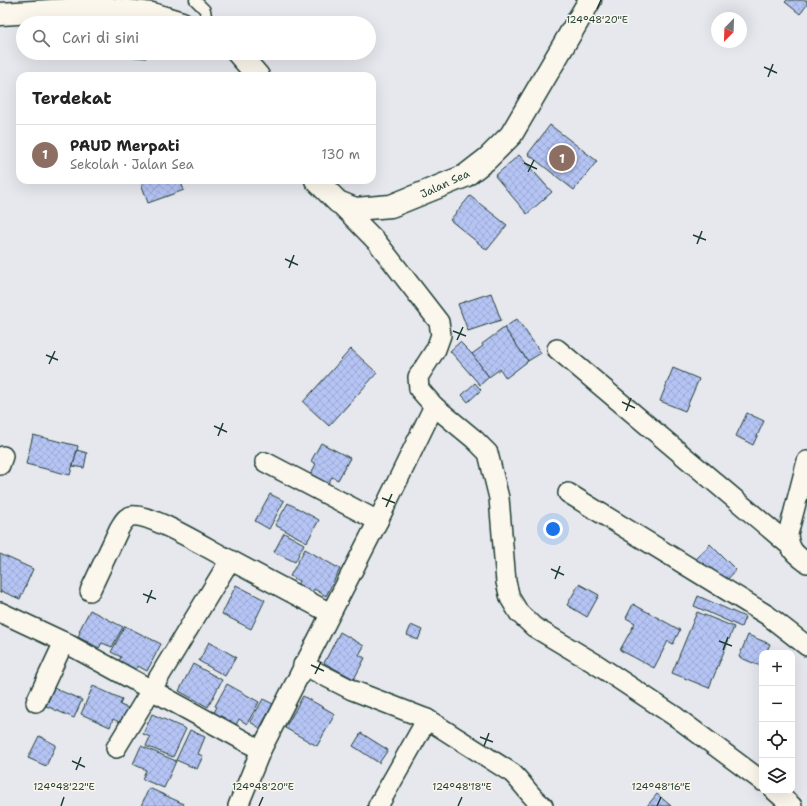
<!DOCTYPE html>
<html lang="id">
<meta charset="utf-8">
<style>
:root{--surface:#fff;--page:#f6f6f6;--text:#222;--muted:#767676;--line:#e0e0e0;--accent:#1f3d34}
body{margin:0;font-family:"Shantell Sans",sans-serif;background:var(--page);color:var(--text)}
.controls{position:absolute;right:12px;bottom:12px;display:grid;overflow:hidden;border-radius:8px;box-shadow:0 4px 16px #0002}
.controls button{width:36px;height:36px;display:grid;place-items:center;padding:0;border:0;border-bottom:1px solid var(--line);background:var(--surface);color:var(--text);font:20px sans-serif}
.compass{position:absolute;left:711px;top:12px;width:36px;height:36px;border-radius:50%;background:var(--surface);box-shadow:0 4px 16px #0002;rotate:203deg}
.you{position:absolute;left:553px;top:529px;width:14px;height:14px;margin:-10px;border:3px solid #fff;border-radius:50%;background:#1a73e8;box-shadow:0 0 0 6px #1a73e833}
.badge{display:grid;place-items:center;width:26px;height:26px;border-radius:50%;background:var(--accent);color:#fff;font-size:13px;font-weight:700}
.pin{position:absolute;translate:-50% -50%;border:2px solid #fff;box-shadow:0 1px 4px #0006}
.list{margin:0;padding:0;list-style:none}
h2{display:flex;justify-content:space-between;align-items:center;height:52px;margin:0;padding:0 16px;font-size:17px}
h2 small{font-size:13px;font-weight:400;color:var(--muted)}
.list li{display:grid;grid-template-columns:26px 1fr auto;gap:12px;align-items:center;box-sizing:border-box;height:60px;padding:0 16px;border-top:1px solid var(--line)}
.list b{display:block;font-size:15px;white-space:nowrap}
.list p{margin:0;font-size:13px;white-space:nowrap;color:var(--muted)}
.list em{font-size:13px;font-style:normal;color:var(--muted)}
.icon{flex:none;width:22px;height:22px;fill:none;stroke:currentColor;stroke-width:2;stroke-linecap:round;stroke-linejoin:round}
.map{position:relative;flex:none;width:807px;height:806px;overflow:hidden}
.search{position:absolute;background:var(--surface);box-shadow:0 4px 16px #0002;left:16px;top:16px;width:360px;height:44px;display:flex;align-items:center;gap:10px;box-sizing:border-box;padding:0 14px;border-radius:22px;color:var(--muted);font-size:15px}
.panel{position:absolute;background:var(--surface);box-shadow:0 4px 16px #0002;left:16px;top:72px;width:360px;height:112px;border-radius:12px}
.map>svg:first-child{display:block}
.building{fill:url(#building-cross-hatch);stroke:#1f3d34}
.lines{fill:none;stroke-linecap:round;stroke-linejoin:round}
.service-casing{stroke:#1f3d34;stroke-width:13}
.minor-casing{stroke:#1f3d34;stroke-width:22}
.secondary-casing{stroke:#1f3d34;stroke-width:25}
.service{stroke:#fbf7ec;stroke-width:10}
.minor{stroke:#fbf7ec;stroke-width:19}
.secondary{stroke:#fbf7ec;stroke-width:22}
.ticks{fill:none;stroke:#1f3d34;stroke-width:1.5}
.labels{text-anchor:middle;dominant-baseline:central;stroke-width:3;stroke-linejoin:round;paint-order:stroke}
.street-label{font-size:11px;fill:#1f3d34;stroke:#fbf7ec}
.ticks-label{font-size:10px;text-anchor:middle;fill:#1f3d34;stroke:#fbf7ec;stroke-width:3;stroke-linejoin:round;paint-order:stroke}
</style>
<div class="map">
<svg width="807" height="806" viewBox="0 0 807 806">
<defs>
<pattern id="building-cross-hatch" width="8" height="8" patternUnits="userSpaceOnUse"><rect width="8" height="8" fill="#b5c4f4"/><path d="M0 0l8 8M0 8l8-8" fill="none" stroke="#9ba9d2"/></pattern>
</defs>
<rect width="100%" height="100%" fill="#e6e8ee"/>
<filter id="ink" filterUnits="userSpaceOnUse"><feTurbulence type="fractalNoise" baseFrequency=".025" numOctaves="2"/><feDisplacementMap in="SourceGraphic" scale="8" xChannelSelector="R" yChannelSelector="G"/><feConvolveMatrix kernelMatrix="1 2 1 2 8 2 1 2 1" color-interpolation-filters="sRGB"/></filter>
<g filter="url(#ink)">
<g class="building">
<polygon points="787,0 807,0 807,5 800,14 785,2"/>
<polygon points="122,53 147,53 146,58 121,56"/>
<polygon points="550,125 597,161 574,190 528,154"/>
<polygon points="519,155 552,192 527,214 495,176"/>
<polygon points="140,180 180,180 184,190 148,203"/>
<polygon points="470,196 507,225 487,250 450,220"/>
<polygon points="491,293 501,320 468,331 458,304"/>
<polygon points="517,319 541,353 528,361 504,328"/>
<polygon points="504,328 528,361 506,378 500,369 489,377 472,354 483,346 482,344"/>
<polygon points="460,342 472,354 489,377 480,385 450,351"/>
<polygon points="351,349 377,373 329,426 303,402"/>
<polygon points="673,368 699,379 685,411 660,401"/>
<polygon points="475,383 481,390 468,402 462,395"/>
<polygon points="747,413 764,421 753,445 736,436"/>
<polygon points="33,435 78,446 70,475 26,464"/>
<polygon points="321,443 350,458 338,480 332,477 327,485 310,475 316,464 311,461"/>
<polygon points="77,450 87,453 84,468 73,466"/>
<polygon points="270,494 284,501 269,529 255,521"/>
<polygon points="288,503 319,520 307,542 275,525"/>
<polygon points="284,533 304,544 295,562 274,552"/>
<polygon points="710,544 736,570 726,581 695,560"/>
<polygon points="305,549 340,569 326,596 314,589 311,595 296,587 299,581 290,576"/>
<polygon points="0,554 33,569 20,599 1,591 0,593"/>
<polygon points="579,584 599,595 587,617 567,605"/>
<polygon points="236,585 265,600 251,629 222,614"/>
<polygon points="698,596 745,617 741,627 694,606"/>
<polygon points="633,604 680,630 673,644 668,641 654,668 620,650 635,623 626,618"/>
<polygon points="90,610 123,627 112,647 102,643 99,648 78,637 80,632 79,631"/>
<polygon points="697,612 734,627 709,688 672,673"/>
<polygon points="411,625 422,630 418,640 407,635"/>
<polygon points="125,626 161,644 147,671 138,666 136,670 119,661 121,657 111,652"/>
<polygon points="340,632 364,646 359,655 365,658 354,679 324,663"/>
<polygon points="748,635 770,644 766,653 762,653 760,666 739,657"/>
<polygon points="209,642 236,657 225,676 199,661"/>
<polygon points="193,664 222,680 208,707 179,691"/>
<polygon points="227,684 259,702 247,724 239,719 235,727 213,714 217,707 215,706"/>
<polygon points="93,686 122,699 120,705 128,708 121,723 113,719 110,727 81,714"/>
<polygon points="54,688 82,700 74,718 46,706"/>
<polygon points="303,696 335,714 317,746 285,728"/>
<polygon points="263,699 273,704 260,728 250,722"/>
<polygon points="152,714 186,729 173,757 146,746 150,737 143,734"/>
<polygon points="190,730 205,737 198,754 203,756 197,769 176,760"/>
<polygon points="361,733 388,750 379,763 353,746"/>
<polygon points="39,736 56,745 46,766 28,758"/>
<polygon points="141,746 176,761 164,788 142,779 146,770 133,764"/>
<polygon points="149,788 184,804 183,806 141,806"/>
<polygon points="657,794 671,806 647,806"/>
</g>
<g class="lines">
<g class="service-casing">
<polyline id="service" points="195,0 205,10 207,23"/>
</g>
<g class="minor-casing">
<g id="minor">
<polyline points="338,202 377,242 439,322 441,335 436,349 418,377 419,389 434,406 474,439 488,453 499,498 506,582 510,598 519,613 534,627 596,664 676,717 762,781"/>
<polyline points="557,349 788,544"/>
<path d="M807 461 788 534C789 550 795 554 807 563"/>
<polyline points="265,462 378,521"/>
<polyline points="0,465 3,456"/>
<polyline points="568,493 767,615 807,646"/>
<path d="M90 591 119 529C122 524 125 517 132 516 151 513 210 550 230 560"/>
<polyline points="0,612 64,642 261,750 378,521 434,406"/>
<path d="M303 665 352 690 427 719 512 773C523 783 531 798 543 806"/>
<polyline points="36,702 64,642"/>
<polyline points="116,748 230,560 330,613"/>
<polyline points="775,791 792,806"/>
<polyline points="238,806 261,750"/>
<polyline points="378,806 427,719"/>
</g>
</g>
<g class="secondary-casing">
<g id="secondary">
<polyline points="0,14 102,8 152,14 182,23"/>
<polyline points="238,53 258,76"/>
<polyline points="316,180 338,202 355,209 391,206 465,176 487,159 511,135 590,0"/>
</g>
</g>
<use href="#service" class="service"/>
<use href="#minor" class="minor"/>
<use href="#secondary" class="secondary"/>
</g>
</g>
<path class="ticks" d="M597 9 601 0M764 67 777 73M768 77 773 64M524 163 537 169M528 172 534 160M693 235 706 240M697 244 702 231M285 259 298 265M289 268 294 255M453 331 466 336M457 340 463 327M46 355 58 360M49 364 55 351M622 402 635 408M626 411 631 398M214 426 227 432M218 436 223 423M382 498 395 503M386 507 392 494M551 569 564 575M555 579 560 566M143 594 156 599M147 603 152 590M719 641 732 646M723 650 728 637M311 665 324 671M315 674 321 662M480 737 493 742M484 746 489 733M72 761 85 767M76 770 81 757M61 806 64 797M259 806 263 797M458 806 462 797M657 806 661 797"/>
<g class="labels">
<g class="street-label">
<text transform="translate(445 184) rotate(-25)">Jalan Sea</text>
</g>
</g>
<g class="ticks-label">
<text x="597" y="23">124°48'20"E</text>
<text x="64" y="790">124°48'22"E</text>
<text x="263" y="790">124°48'20"E</text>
<text x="462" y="790">124°48'18"E</text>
<text x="661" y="790">124°48'16"E</text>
</g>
</svg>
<div class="controls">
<button>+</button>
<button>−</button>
<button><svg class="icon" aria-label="locate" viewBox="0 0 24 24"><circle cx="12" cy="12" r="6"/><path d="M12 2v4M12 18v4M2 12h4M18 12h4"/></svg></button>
<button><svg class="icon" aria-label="layers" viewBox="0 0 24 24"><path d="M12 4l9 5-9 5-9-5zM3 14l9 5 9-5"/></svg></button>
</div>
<svg class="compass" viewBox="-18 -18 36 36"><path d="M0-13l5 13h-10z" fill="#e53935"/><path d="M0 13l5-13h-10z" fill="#767676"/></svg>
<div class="you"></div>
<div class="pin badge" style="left:562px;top:158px;background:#8d6e63">1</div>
<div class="search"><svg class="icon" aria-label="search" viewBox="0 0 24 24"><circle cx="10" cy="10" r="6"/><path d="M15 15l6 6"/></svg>Cari di sini</div>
<section class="panel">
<h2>Terdekat<small></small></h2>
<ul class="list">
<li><span class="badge" style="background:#8d6e63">1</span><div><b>PAUD Merpati</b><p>Sekolah · Jalan Sea</p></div><em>130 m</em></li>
</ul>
</section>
</div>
